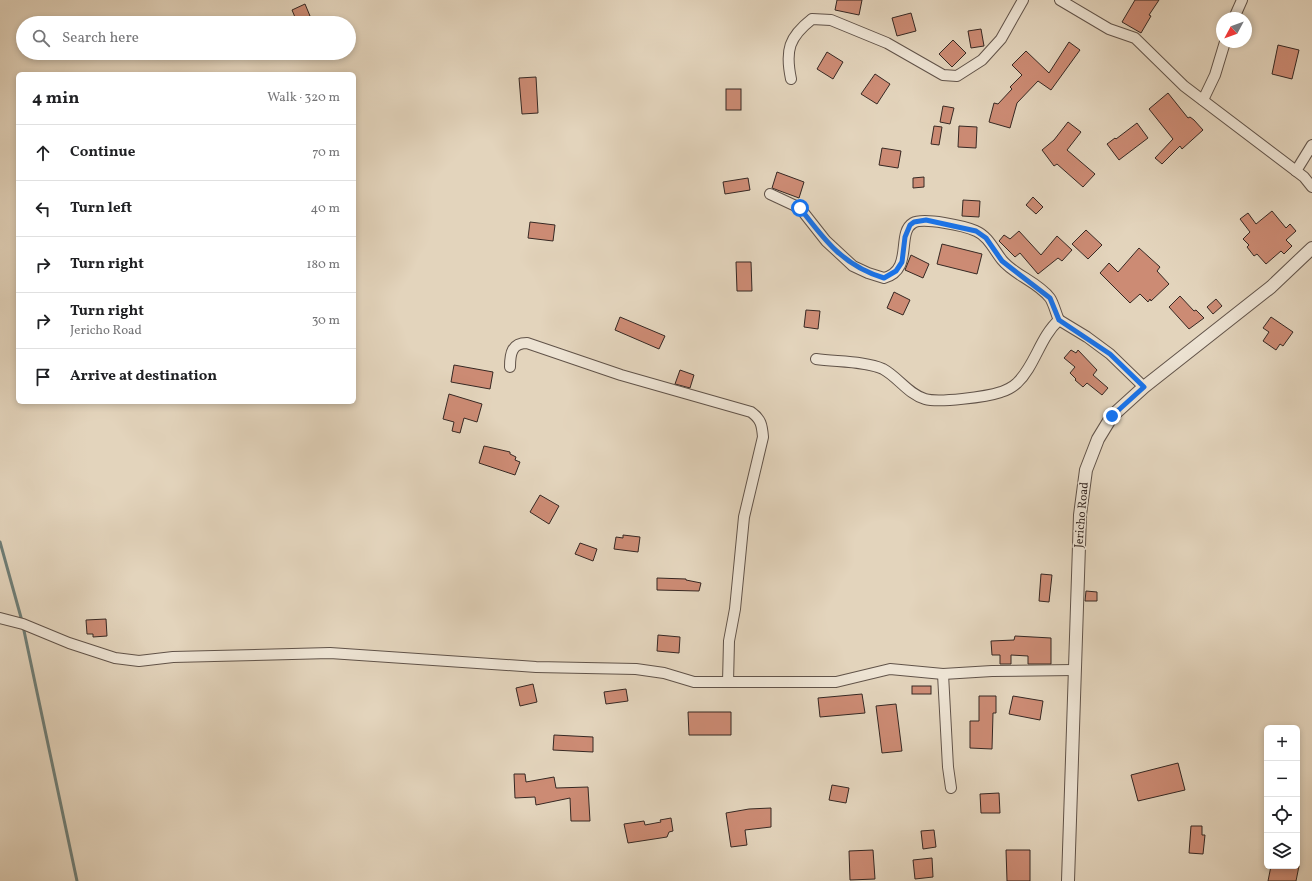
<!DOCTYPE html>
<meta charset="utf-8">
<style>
:root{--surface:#fff;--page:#f2f2f2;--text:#202124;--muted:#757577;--line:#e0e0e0}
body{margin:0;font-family:Vollkorn,serif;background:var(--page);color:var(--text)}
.controls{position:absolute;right:12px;bottom:12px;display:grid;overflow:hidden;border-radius:6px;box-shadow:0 2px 6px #0003}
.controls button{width:36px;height:36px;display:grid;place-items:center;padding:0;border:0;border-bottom:1px solid var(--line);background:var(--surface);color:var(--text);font:20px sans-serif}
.compass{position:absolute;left:1216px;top:12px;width:36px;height:36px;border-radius:50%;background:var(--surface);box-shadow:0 2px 6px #0003;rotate:229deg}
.stop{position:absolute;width:12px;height:12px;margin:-9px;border:3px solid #1a73e8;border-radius:50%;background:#fff}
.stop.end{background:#1a73e8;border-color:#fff;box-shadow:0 1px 4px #0008}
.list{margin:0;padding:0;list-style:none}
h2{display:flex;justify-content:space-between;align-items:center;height:52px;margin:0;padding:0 16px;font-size:17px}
h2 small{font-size:13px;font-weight:400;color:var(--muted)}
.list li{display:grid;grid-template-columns:26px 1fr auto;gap:12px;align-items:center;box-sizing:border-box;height:56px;padding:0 16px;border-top:1px solid var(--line)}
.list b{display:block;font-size:15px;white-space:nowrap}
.list p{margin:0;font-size:13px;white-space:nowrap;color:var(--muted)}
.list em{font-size:13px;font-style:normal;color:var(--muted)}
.icon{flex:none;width:22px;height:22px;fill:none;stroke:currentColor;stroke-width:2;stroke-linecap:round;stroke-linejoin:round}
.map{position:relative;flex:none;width:1312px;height:881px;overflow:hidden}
.search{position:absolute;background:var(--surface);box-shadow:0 2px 6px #0003;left:16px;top:16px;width:340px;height:44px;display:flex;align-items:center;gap:10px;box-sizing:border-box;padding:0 14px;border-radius:22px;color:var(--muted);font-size:15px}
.panel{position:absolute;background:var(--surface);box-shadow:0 2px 6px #0003;left:16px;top:72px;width:340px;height:332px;border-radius:6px}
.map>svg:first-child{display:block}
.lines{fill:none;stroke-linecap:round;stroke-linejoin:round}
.stream{stroke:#6f7e77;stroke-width:3}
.building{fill:#cc8b74;stroke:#362823}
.minor-casing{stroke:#615349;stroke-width:12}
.tertiary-casing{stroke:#615349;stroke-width:14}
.minor{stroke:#ede3d3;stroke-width:10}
.tertiary{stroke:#ede3d3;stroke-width:12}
.route{stroke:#1a73e8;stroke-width:5}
.labels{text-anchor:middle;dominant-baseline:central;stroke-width:3;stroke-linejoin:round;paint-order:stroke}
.street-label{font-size:12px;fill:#362823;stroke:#ede3d3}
</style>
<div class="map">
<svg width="1312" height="881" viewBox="0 0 1312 881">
<rect width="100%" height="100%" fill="#e3d4bc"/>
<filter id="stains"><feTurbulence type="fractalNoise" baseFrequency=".005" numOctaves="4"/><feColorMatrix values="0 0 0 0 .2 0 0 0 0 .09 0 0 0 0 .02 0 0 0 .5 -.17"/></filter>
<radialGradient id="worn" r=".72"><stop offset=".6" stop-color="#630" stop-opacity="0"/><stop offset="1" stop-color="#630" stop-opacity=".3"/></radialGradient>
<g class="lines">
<g class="stream">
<polyline points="0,542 22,621"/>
<polyline points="23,626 77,881"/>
</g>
</g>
<g class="building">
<polygon points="837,0 862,0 859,15 835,10"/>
<polygon points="1135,0 1159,0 1149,15 1151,16 1141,33 1122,22"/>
<polygon points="305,4 310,16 297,22 292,10"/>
<polygon points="911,13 916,31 897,36 892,18"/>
<polygon points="981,29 984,46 971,48 968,31"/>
<polygon points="953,40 966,53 952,67 939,54"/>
<polygon points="1069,42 1080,50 1051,90 1038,81 1017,103 1010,128 989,122 994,103 998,104 1012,89 1010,87 1022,75 1012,65 1026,51 1049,73"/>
<polygon points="1278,45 1299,50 1292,79 1272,74"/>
<polygon points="827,52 843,62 833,79 817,69"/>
<polygon points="875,74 890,84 877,104 861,94"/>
<polygon points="536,77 538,113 522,114 519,78"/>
<rect x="726" y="89" width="15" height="21"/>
<polygon points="1168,93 1188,118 1190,117 1194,120 1203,130 1182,149 1180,146 1162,164 1155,158 1173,139 1149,109"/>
<polygon points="943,106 954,108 950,124 940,122"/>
<polygon points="1068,122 1081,132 1067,150 1095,174 1083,187 1057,164 1054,166 1042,150 1054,140"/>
<polygon points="1137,123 1148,138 1119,160 1107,144 1115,138 1116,139"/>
<polygon points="934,126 942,127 939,145 931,144"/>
<polygon points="959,126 977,127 976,148 958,147"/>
<polygon points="882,148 901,151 898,168 879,165"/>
<polygon points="777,172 804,182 799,198 772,188"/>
<polygon points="924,177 924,187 913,188 913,178"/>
<polygon points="748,178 750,190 725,194 723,182"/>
<polygon points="1033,197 1043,207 1036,214 1026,205"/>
<polygon points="963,200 980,201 979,217 962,216"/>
<polygon points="1272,211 1286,228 1290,224 1296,231 1286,240 1292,246 1284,254 1281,251 1266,264 1257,254 1254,256 1247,247 1249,245 1243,239 1250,232 1240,219 1248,213 1256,224"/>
<polygon points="530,222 555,225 553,241 528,238"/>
<polygon points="1086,230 1102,245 1088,259 1072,244"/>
<polygon points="1019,231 1041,255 1057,236 1072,250 1062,261 1058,258 1038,274 1020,253 1015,257 999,241 1004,235 1010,239"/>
<polygon points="942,244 982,254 977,274 937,264"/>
<polygon points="1139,248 1160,267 1157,271 1169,284 1151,301 1150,299 1148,302 1140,294 1130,303 1100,273 1109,263 1118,272"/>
<polygon points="911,255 929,264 923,278 905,270"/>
<polygon points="736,262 751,262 752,291 737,291"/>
<polygon points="894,292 910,300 903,315 887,308"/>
<polygon points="1180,296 1194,311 1196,310 1204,318 1189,329 1169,307"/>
<polygon points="1216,299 1222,306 1213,314 1207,307"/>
<polygon points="806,310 820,311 818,329 804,327"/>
<polygon points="620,317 665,336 659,349 615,330"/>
<polygon points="1271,317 1293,332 1283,346 1280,344 1276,350 1263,341 1269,332 1263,328"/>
<polygon points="1071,350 1076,353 1078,350 1097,370 1093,375 1108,388 1102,395 1087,383 1083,387 1075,380 1076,379 1070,373 1075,367 1064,358"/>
<polygon points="454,365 493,372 490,389 451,382"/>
<polygon points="680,370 694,375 690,388 675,384"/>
<polygon points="449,394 482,404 477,422 464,418 460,433 452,431 454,422 443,419"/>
<polygon points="484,446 510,452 510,454 516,457 515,460 520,462 515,475 479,463"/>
<polygon points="540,495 559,506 549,524 530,512"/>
<polygon points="623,535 640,537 638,552 614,549 616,537 623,538"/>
<polygon points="580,543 597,549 593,561 575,554"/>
<polygon points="1041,574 1052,575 1049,602 1039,601"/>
<polygon points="657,578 686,579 686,580 701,583 699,591 657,590"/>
<polygon points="1086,591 1097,592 1097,601 1085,601"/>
<polygon points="106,619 107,636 93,637 93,634 87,634 86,620"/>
<polygon points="658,635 680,637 679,653 657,651"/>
<polygon points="1015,636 1051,638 1051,664 1028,664 1028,656 1011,655 1011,664 1000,664 1000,655 992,655 991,641 1014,640"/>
<polygon points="533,684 537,702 520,706 516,688"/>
<rect x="912" y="686" width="19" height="8"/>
<polygon points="626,689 628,701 606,704 604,692"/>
<polygon points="862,694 865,713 820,717 818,698"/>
<polygon points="979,696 996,696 996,713 993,713 992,749 970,748 970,721 979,721"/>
<polygon points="1013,696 1043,701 1040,720 1009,714"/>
<polygon points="896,704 902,751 882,753 876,706"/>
<polygon points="688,712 731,712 731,735 689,735"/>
<polygon points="554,735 593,737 593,752 553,750"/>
<polygon points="1178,763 1185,790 1138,801 1131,775"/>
<polygon points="514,774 525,774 526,782 554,777 556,788 588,787 590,821 571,821 570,798 536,805 535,797 515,798"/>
<polygon points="832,785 849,788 846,803 829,800"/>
<polygon points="999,793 1000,813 981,813 980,794"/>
<polygon points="771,808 771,827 745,830 747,845 731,847 726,813 749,809"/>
<polygon points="671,818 673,831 669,832 667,837 628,843 624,824 644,821 645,825 661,822 660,820"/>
<polygon points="1191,826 1202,826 1202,835 1205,835 1203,854 1189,853"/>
<polygon points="934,830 936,847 923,849 921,831"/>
<polygon points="873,850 875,879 850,880 849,851"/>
<polygon points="1006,850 1030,850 1030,881 1007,881"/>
<polygon points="932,858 933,877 915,879 913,860"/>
<polygon points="1271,866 1299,866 1296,881 1268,881"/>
</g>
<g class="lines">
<g class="minor-casing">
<g id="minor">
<polyline points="1060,0 1109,29 1135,38 1184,86 1304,177 1312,187"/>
<polyline points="1234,18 1242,0"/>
<path d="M791 79C785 50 789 37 812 19L831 20 887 43 943 75 957 76 982 60 1001 39 1023 0"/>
<polyline points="1203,100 1215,75 1225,42"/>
<polyline points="1296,171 1312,145"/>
<path d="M770 194 800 208 826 241 853 266 868 273 884 278C914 270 896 233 913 223 923 217 965 226 976 231 988 236 994 250 1002 260 1014 275 1038 282 1050 298 1054 304 1056 314 1059 320"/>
<path d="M816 359C836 362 865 361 883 369 898 377 908 394 925 399 939 403 986 397 1001 392 1005 391 1013 387 1017 383 1035 366 1040 337 1059 320L1087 337 1110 354 1144 387"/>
<path d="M510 367C510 353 512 343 527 343L621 375 751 412C761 419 762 425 763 437L744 517 735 609 729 641 728 682"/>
<polyline points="0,618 23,624 69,643 115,658 139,661 173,657 330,653 536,667 636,669 664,673 694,682 836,682 890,669 943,674 992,671 1074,670"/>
<polyline points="943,674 948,767 951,788"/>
</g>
</g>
<g class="tertiary-casing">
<polyline id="tertiary" points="1068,881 1080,515 1086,470 1098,439 1112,416 1144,387 1271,287 1312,248"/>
</g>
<use href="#minor" class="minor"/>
<use href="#tertiary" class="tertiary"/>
</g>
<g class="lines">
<path class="route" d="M800 208C825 241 844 266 884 278L896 271 902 262 905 237 910 225 914 222 926 220 976 231 986 238 1002 261 1050 298 1059 320 1110 354 1144 387 1112 416"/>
</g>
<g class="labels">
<g class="street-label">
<text transform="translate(1082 515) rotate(-85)">Jericho Road</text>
</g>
</g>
<rect width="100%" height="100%" filter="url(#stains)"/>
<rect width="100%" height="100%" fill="url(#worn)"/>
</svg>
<div class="controls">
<button>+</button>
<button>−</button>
<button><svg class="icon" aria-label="locate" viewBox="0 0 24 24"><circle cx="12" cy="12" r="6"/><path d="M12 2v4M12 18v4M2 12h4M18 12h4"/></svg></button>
<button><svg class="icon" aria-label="layers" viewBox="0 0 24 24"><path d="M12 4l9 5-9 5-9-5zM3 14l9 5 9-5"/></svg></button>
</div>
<svg class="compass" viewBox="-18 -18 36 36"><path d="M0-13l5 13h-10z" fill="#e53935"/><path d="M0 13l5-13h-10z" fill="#757577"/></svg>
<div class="stop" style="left:800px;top:208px"></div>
<div class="stop end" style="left:1112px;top:416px"></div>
<div class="search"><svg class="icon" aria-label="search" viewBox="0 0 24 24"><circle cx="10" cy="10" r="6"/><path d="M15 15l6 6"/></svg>Search here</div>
<section class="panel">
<h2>4 min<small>Walk · 320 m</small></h2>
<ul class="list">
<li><svg class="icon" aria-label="ahead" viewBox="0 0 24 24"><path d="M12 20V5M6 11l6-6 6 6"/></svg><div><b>Continue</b></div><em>70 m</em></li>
<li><svg class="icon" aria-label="left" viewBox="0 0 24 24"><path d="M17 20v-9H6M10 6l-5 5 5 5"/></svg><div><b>Turn left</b></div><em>40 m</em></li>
<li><svg class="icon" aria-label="right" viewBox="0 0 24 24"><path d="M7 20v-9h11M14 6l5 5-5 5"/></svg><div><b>Turn right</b></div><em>180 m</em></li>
<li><svg class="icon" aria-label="right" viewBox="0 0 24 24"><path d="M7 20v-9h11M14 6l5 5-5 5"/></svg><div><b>Turn right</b><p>Jericho Road</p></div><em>30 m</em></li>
<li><svg class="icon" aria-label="arrive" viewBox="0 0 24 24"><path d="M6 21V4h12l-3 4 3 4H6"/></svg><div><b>Arrive at destination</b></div></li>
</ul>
</section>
</div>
